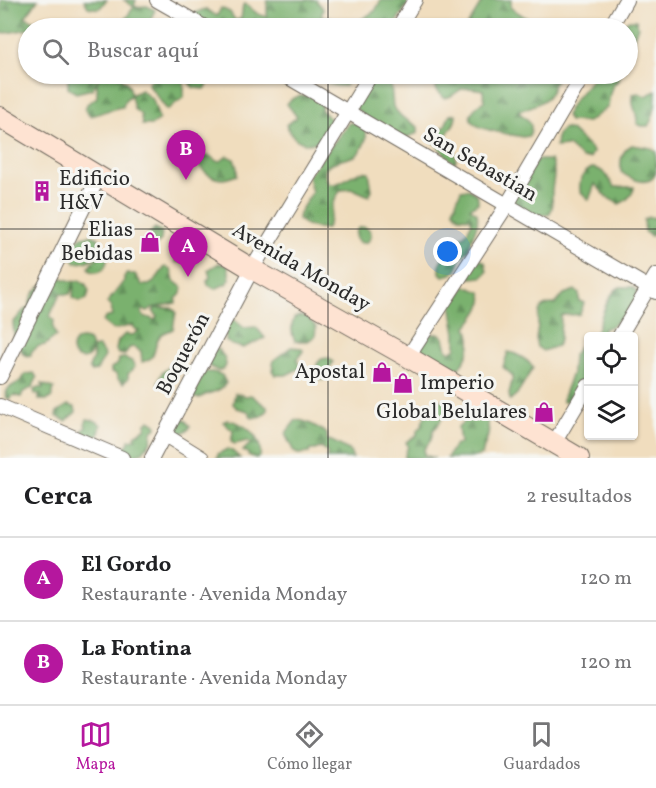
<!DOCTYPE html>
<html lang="es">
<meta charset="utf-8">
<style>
:root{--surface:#fff;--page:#f2f2f2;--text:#202124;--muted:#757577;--line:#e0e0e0;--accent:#b5179e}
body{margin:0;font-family:Vollkorn,serif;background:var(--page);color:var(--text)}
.controls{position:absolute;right:18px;bottom:18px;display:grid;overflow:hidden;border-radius:6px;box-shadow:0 2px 4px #0004}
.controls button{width:54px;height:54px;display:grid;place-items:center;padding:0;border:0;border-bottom:2px solid var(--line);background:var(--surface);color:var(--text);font:30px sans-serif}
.you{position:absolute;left:448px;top:252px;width:21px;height:21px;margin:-15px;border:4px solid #fff;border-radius:50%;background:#1a73e8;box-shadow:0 0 0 9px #1a73e833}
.badge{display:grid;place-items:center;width:39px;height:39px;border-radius:50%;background:var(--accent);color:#fff;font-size:20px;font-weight:700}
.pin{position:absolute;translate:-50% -50px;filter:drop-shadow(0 2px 3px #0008)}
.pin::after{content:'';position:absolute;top:32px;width:21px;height:18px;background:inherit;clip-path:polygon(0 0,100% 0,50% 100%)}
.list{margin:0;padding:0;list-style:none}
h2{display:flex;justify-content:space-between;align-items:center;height:78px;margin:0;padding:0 24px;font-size:26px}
h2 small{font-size:20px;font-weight:400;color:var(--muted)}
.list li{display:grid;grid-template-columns:39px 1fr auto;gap:18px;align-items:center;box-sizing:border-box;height:84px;padding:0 24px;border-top:2px solid var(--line)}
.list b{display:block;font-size:22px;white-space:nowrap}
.list p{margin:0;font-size:20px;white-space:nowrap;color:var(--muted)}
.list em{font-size:20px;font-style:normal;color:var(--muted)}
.icon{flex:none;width:33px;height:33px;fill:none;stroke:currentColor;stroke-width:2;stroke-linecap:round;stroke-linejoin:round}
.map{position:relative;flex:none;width:656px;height:458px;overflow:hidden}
.search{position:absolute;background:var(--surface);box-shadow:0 2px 4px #0004;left:18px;right:18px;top:18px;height:66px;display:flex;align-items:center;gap:15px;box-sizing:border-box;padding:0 21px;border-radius:33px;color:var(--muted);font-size:22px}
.sheet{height:246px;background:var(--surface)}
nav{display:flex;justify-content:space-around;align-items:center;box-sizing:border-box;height:84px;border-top:2px solid var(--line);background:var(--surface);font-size:16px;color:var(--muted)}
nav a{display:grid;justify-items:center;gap:3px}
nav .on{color:var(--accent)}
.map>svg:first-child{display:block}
.forest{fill:url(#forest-firs);stroke:#526e4c;stroke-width:1.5}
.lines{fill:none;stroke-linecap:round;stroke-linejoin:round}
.minor-casing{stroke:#70695e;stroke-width:16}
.secondary-casing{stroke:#70695e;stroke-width:22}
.minor{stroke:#fff;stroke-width:14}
.secondary{stroke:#fee3d2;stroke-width:20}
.grid{fill:none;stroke:#2b2b2b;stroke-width:1.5;stroke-opacity:0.55}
.labels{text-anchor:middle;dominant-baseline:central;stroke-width:6;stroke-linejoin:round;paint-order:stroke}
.street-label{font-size:21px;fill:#2b2b2b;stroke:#f6f6f2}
.poi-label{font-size:21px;fill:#2b2b2b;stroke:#f6f6f2;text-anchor:end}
</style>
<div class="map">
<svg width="656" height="458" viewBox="0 0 656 458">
<defs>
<pattern id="forest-firs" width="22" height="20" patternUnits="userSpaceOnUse" patternTransform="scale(1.5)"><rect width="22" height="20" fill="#7ab16e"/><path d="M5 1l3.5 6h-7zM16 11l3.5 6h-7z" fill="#64905b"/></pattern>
</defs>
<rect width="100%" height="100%" fill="#f6f6f2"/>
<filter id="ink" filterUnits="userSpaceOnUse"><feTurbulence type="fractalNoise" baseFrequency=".0167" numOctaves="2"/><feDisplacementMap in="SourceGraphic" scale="12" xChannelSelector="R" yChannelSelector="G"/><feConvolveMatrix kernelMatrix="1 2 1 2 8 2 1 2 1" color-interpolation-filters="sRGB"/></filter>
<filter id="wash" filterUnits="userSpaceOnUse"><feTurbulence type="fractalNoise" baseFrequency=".008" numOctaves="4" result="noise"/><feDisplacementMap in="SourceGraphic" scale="24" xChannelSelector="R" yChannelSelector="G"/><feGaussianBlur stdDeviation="1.35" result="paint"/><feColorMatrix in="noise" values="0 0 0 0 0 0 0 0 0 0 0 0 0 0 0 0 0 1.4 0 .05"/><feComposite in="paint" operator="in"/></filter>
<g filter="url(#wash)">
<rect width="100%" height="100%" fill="#f0ddbe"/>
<g class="forest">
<polygon points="1,0 38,0 25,17 36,22 34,28 0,34"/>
<polygon points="84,0 107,0 99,9 88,7"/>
<polygon points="124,0 136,0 134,7 147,6 155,10 151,18 152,22 140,28 123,22 134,7"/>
<polygon points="267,0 316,0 323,9 321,17 330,17 328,28 222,28 216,21 213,28 177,28 192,27 192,14 205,9 217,16 221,8 230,12 235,20 241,19 243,5 245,4 258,14 267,17"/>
<polygon points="381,0 411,0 392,28 348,28 375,11"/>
<polygon points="483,0 511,0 511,8 533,22 538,28 466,28"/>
<polygon points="629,20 636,20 638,26 632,43 628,46 628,28 618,28"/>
<path d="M72 74H91L97 81 102 74C117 73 130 79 131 95L141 90 153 100 159 119 152 125H142L141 115 134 109 131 95 125 100 123 107C112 108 102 113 91 116L85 110 87 104 97 97V82L92 89 76 93 68 88V78Z"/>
<polygon points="155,74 184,74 184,97 167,110 148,84"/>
<polygon points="190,74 214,74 205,89 194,88 189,83"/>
<path d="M330 74H352L347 78 345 86C337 86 331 86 325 81V78Z"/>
<polygon points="370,74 390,74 393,107 402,117 418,127 418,133 402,139 384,134 353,106"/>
<path d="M446 74H561C552 80 555 87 549 95 543 104 528 107 518 112 527 119 535 122 529 136L523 137C504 133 444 128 484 101L483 90C477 89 469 87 462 89 455 92 452 98 444 98L436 89V82Z"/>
<path d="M595 74H619V80C609 86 610 96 608 107L588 122 569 121 566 116C571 99 586 89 595 74Z"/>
<path d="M656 91C656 104 655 116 648 126H642L637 124C638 112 630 105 633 94L639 93 645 96Z"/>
<path d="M314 95 322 104 321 109 334 123 325 139C306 148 294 143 286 125L297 117 287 104C293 95 303 96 314 95Z"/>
<path d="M456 114C457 125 446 131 444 141L455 151 456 160 454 163C445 156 440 148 432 140 433 130 437 133 443 128 447 124 447 119 450 115Z"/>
<path d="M349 123H355L365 129C369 137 363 148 357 155 344 162 314 159 329 184 345 186 353 168 369 172L372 190 369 196 353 189 341 190C328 205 335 216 326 229 316 228 306 227 298 219L299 213 312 192 308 176Z"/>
<polygon points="564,128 571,130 591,149 593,152 590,158 582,158 568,146 556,147 557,135"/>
<path d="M632 145 651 148 656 151C656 157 656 166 656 172 651 189 630 179 621 172 620 160 621 151 632 145Z"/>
<path d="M196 155 210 156 216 161H221L227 156 234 159 237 168V175C232 177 227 179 222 179 211 179 194 166 196 155Z"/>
<path d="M537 160H550C557 170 553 179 552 190 551 199 555 206 549 214L530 217C521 209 496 192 511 180 515 177 520 177 525 175 529 172 534 165 537 160Z"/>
<path d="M592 168C605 169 608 178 614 187H634C634 194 625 202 619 204L608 198 595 184 589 200 580 191C579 180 582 173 592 168Z"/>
<path d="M468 189C475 193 479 194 478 203L470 208 477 213C480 228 470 236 469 250L460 258C458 270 456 274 443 276L440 273V263L443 258 452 257 454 241 465 235 472 223 470 218 459 217 453 210 461 190Z"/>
<polygon points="649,217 656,218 656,235 650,236 645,232 644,220"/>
<circle cx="363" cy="235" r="8"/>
<polygon points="155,228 162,232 161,240 156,246 152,245 153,241 147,236"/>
<polygon points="91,235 99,238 97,256 86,262 75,263 74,259 70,259 74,248 73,244 82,237"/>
<polygon points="184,244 191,247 192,257 186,262 176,262 176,254"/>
<path d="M102 255 107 258C107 269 101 274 91 271L89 267 92 262Z"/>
<polygon points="480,259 485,262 487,272 482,277 471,278 469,275 472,264"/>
<polygon points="219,263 228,266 230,279 226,284 215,289 208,285 207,281 210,277 208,270"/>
<path d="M165 267 171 269 174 281 183 288 180 295 176 299V303L152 308 148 311 143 310 142 313 144 316 155 320 157 316 153 311 156 308H172L176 312 173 329C169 331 162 333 160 336 152 346 159 359 142 362L141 351 134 347 129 348 125 355 118 354 116 350 118 341 125 334 133 335 139 330 135 329 133 325 113 330 103 322 105 318 112 316 111 306 107 303 124 281V277L126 274H135L142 285H149L154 282Z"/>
<path d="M59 277 74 282 79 280 85 283 89 291 87 299 80 302 73 298 74 283 70 294H60L50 316 54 321 53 327 56 336 45 345 39 346 31 352V355L28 356 23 354 20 347 15 343 13 323 24 310 29 307C30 290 44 283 59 277Z"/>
<path d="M465 286 481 292C487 305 474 317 467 327 474 343 469 355 459 368L446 371 422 353 421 347 430 334H440L444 338 447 350 450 352 456 348V334L451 303 458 297Z"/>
<path d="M620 287H632L637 291C638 307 618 325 603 329L602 336 595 337C599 323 607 293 620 287Z"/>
<path d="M575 290 579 294V301L584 303 580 314C573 316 568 313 561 316L560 339 557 346 543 351 537 347C535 341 536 339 537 333 540 317 533 304 555 304L564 294Z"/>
<path d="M299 316 307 317 316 327 315 336 308 341H295C291 334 291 326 294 318Z"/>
<polygon points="228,319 233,319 244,328 256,327 265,338 243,348 232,345 226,341 226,336 224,334"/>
<circle cx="82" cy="349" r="10"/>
<path d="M588 343C588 352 591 365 588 374 585 384 574 402 563 402V397L572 373 573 355 580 346Z"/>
<polygon points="96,347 99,347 105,356 97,370 92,372 89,368 93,358 93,348"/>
<polygon points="291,347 302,348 303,351 297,359 300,368 286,375 275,375 272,370 274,360"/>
<polygon points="218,349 225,358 226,365 224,369 218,371 207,365 214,350"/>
<path d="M508 352C516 353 530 361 533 368L517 394 510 400 509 394 513 376 503 367Z"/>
<polygon points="124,358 132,361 135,367 128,374 128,379 123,383 118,379 116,374 111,372 111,368 118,364 119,359"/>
<polygon points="328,358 333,362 324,380 317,379 317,364 321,359"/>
<polygon points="170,366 176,368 177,373 166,387 159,386 158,382 162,373"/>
<path d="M204 372H213L222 375 226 383C219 394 209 391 200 398H192Z"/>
<path d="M34 373 37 378 32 388 23 392 21 397 14 395 10 399 6 398C5 386 13 387 20 381 22 379 24 376 26 374Z"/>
<polygon points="42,384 54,388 52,397 47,400 39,400 39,395 35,394 34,390 38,388 43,388"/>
<polygon points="235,393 246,396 251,395 267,407 268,410 262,416 252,418 248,411 237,408 233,404"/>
<path d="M443 400 447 407 440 422 433 431 431 440 424 449V455L435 458H404L408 446 406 442 417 435V430L422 426C423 414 431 411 436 401Z"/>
<polygon points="68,405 75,407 76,412 66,421 56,416 57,412"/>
<path d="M475 414 486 416C492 439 486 435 482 455L470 458H447L455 444H460L458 427 468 417Z"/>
<polygon points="183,418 190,426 189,429 176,437 172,437 172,423"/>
<polygon points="87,419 96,421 101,425 98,437 93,439 85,436 82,431 86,427 85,424"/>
<polygon points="150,420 156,424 156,427 152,432 151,441 143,452 134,455 125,450 123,446 128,445 129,440 136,439 135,435 145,429 146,423"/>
<path d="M227 420C245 422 263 438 260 457L256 458 248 455V453L243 451 251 443 247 441 235 444 231 442 233 431 223 422Z"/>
<path d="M296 420C306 420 320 428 327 434V440C336 441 341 447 349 450L353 458H326L328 454 322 447 315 450H310L309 453 298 454 294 452 285 434Z"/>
<polygon points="227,449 231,450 240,458 217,458 218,454"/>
</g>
</g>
<g filter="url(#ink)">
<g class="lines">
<g class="minor-casing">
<g id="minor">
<polyline points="157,0 206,28"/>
<polyline points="398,28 415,0"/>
<polyline points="610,28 626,0"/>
<polyline points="283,74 656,292"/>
<polyline points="619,337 656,275"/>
<polyline points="408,357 507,205 584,74"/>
<polyline points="0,377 99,176"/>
<polyline points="0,406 122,458"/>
<polyline points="165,435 202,458"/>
<polyline points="554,443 588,386"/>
<polyline points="152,458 252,269 371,74"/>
</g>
</g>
<g class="secondary-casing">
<polyline id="secondary" points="0,117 252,269 408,357 579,458"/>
</g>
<use href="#minor" class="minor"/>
<use href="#secondary" class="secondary"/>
</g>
</g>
<path class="grid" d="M328 0V28M328 74V458M0 229H656"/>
<defs>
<g id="building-bare" transform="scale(1.62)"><path d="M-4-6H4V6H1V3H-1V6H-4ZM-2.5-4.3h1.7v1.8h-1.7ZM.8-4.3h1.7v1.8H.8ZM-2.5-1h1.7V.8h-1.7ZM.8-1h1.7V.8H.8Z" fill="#b5179e" stroke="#f6f6f2" stroke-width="2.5" paint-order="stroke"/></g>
<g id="shop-bare" transform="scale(1.62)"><path d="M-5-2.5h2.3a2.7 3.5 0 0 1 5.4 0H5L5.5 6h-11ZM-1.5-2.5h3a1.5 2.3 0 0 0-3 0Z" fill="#b5179e" stroke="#f6f6f2" stroke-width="2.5" paint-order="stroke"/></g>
</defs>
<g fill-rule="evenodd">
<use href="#building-bare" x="42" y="191"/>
<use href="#shop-bare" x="150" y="242"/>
<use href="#shop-bare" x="382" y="372"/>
<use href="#shop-bare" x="403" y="383"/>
<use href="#shop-bare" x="544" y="412"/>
</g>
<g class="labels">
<g class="street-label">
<text transform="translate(480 165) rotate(30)">San Sebastian</text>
<text transform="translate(301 268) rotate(30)">Avenida Monday</text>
<text transform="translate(184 354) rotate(-62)">Boquerón</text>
</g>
<g class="poi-label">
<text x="59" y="179" text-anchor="start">Edificio<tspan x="59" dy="24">H&amp;V</tspan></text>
<text x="133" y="230">Elias<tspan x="133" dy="24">Bebidas</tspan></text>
<text x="365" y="372">Apostal</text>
<text x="420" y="383" text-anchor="start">Imperio</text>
<text x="527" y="412">Global Belulares</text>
</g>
</g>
</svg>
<div class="controls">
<button><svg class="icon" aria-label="locate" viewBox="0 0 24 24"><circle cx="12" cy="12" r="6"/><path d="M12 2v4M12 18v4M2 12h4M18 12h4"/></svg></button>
<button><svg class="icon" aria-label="layers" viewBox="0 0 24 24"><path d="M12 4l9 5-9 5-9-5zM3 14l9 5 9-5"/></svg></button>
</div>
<div class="you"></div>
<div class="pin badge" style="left:188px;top:277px">A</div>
<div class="pin badge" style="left:186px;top:180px">B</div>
<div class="search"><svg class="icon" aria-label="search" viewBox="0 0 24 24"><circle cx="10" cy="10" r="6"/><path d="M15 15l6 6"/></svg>Buscar aquí</div>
</div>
<section class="sheet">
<h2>Cerca<small>2 resultados</small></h2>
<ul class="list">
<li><span class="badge">A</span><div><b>El Gordo</b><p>Restaurante · Avenida Monday</p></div><em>120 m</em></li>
<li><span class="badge">B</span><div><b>La Fontina</b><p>Restaurante · Avenida Monday</p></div><em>120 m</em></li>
</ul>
</section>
<nav>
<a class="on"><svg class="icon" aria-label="map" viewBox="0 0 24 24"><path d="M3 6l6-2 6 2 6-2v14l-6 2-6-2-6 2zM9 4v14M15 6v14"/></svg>Mapa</a>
<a><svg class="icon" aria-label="directions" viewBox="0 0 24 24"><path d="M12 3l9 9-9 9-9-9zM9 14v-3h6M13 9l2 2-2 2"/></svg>Cómo llegar</a>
<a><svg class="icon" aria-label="saved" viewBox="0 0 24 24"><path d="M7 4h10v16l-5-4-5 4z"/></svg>Guardados</a>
</nav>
